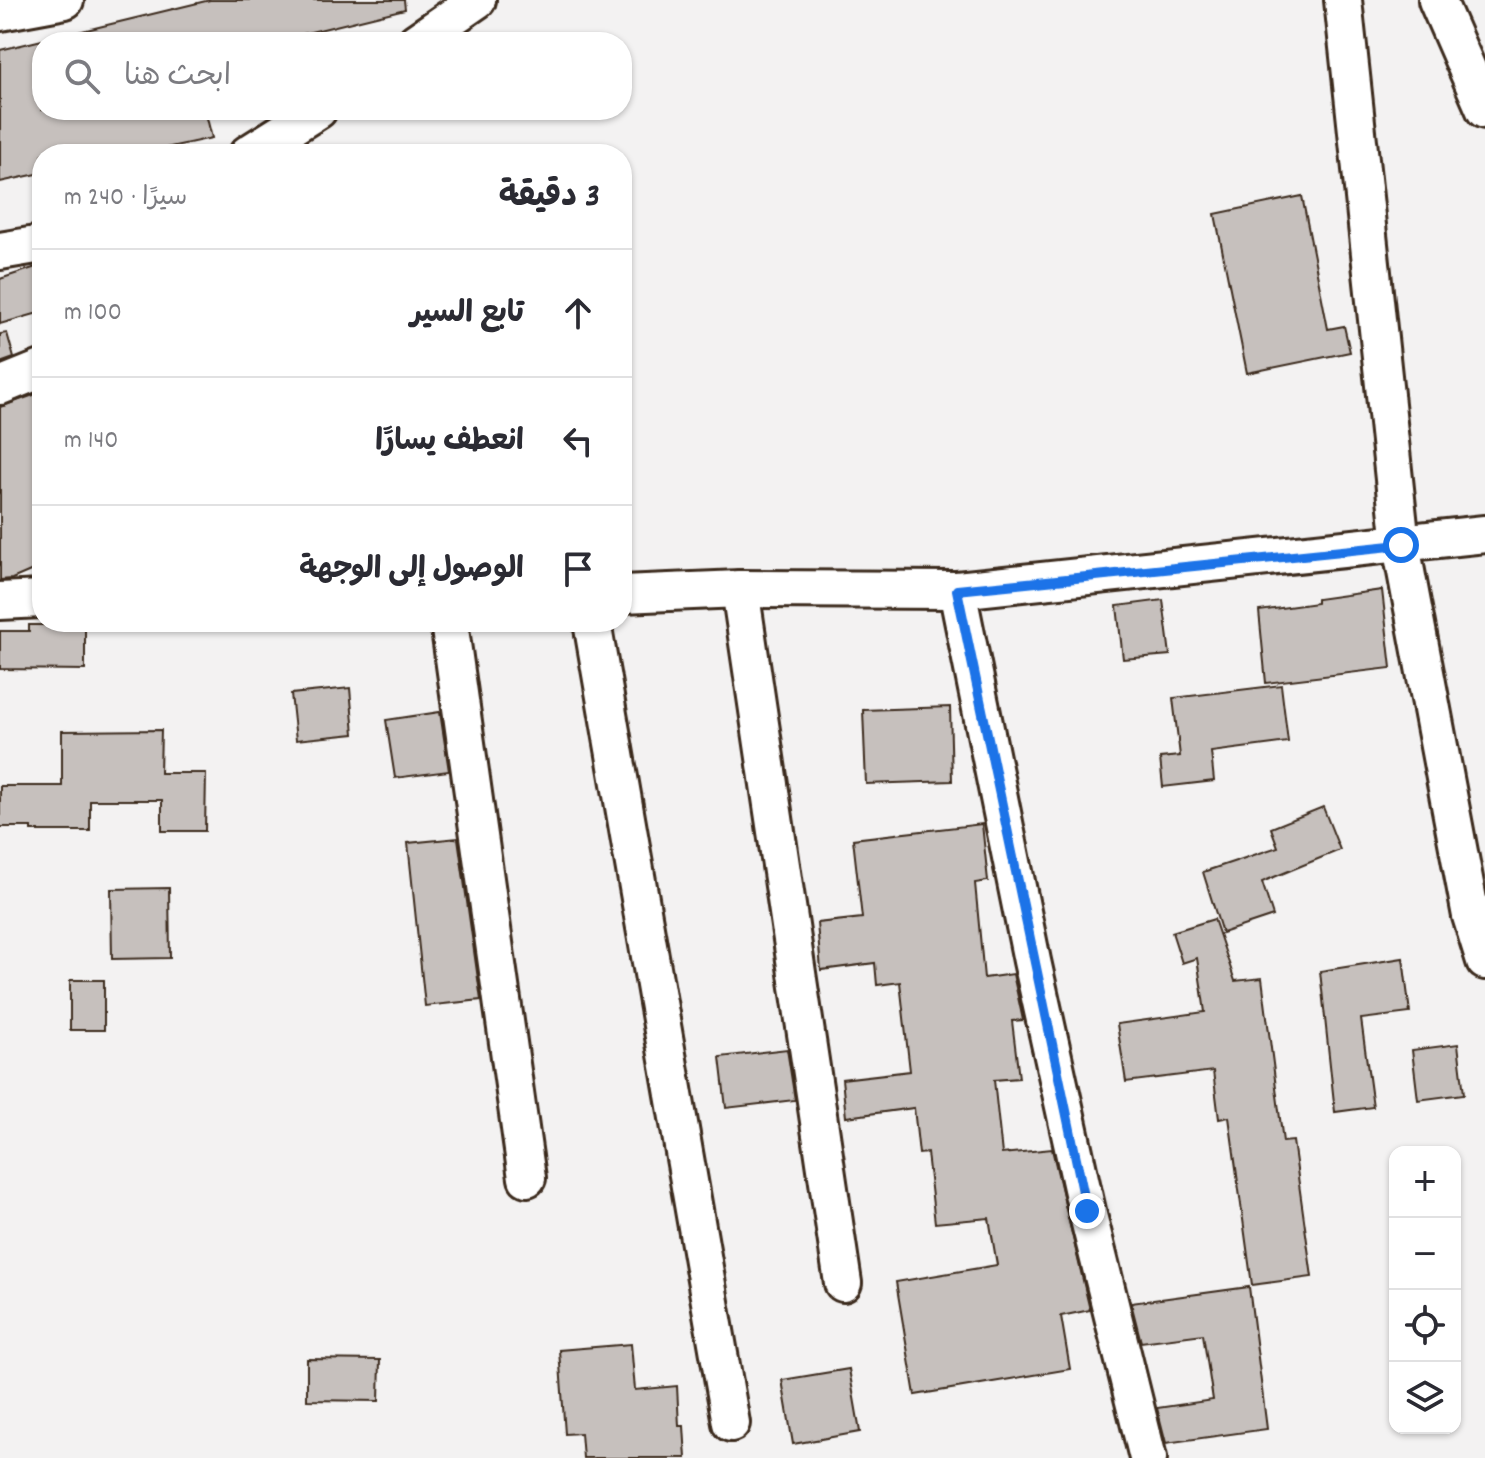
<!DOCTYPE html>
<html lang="ar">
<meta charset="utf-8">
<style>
:root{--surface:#fff;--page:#f2f2f3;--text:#2b2b33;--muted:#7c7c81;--line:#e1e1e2}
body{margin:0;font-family:Dekko,"Playpen Sans Arabic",sans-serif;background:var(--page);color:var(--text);direction:rtl}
.controls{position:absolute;right:24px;bottom:24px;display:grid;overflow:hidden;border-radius:16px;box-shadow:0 2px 6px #0004}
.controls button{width:72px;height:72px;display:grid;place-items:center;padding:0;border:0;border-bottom:2px solid var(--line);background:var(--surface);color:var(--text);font:40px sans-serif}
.stop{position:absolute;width:24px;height:24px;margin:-18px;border:6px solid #1a73e8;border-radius:50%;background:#fff}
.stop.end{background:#1a73e8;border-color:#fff;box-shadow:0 2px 8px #0008}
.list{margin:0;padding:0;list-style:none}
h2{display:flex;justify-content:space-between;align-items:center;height:104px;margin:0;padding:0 32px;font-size:34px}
h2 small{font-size:26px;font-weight:400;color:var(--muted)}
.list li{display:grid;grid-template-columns:52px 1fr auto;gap:24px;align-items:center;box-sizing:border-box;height:128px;padding:0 32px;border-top:2px solid var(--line)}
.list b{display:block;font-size:30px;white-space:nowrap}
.list em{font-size:26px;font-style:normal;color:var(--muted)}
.icon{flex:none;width:44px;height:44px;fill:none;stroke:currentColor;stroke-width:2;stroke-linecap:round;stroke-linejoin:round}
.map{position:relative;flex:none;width:1485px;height:1458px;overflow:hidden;direction:ltr}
.search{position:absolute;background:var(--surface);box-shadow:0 2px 6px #0004;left:32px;top:32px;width:600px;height:88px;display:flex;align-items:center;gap:20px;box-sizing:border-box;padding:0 28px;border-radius:32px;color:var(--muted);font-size:30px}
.panel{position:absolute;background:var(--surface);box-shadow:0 2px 6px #0004;left:32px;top:144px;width:600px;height:488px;border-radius:32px;direction:rtl}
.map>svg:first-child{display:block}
.building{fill:#c6c0bd;stroke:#3b2a1e;stroke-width:2}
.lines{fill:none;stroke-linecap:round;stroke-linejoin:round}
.minor-casing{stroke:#3b2a1e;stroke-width:42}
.minor{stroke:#fff;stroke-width:36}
.route{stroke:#1a73e8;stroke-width:10}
</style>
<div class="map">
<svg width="1485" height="1458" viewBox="0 0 1485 1458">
<rect width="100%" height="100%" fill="#f3f2f2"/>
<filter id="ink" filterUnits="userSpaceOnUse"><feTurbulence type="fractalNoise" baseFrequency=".0125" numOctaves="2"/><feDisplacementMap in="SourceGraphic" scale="16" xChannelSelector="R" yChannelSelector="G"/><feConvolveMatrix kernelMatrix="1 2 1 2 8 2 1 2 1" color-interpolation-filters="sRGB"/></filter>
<g filter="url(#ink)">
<g class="building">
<polygon points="210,0 404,0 405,9 270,42 76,42 74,33"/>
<polygon points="42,40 42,110 205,110 212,138 138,154 42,154 42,173 0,182 0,50"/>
<polygon points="1302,196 1328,329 1344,326 1350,352 1247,373 1215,214"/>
<polygon points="36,267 38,274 42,273 42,312 0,324 0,279"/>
<polygon points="7,333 14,358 0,363 0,334"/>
<polygon points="42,392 42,566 12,579 0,580 0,407"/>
<polygon points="1382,590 1391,668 1266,683 1259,611 1317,603 1317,599"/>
<polygon points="1163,600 1170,655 1123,659 1117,606"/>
<polygon points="29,625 85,625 85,670 0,669 0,631 29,631"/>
<polygon points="1281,685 1288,742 1211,752 1214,781 1163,787 1160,758 1180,756 1173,698"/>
<polygon points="350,688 354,734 296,740 291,694"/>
<polygon points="950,707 952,781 866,784 863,710"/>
<polygon points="440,712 449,771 395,778 386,720"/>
<polygon points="161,730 160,773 206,773 205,831 162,831 162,800 90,800 90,831 31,831 31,827 0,827 0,786 62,786 62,731"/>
<polygon points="1323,807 1340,850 1262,882 1273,916 1222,933 1203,872 1278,847 1271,828"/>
<polygon points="982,824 988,881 975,883 984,978 1013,974 1023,1020 1012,1021 1019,1078 994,1080 1002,1154 1052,1149 1090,1310 1061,1316 1070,1369 915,1395 896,1282 997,1265 989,1218 935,1223 927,1153 919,1154 914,1108 846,1117 842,1079 910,1071 900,982 877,985 875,963 821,970 817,923 862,918 853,839"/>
<polygon points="458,838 481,1000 425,1006 408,843"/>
<polygon points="169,888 170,958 112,959 111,889"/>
<polygon points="1214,919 1235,981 1262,978 1283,1142 1293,1141 1312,1277 1252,1285 1229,1117 1219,1119 1213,1071 1126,1082 1117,1024 1205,1012 1197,958 1182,963 1172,932"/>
<polygon points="1403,958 1410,1013 1361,1019 1373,1107 1335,1112 1320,971"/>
<rect x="70" y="980" width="34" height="50"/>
<polygon points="1458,1044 1464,1094 1418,1100 1412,1050"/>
<polygon points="787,1049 795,1100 726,1108 720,1057"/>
<polygon points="1249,1287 1267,1429 1166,1443 1157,1408 1213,1400 1203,1334 1141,1342 1131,1303"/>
<polygon points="631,1344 635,1390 677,1386 679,1426 684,1426 686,1458 583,1458 581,1433 565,1434 559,1350"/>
<polygon points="307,1359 380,1360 379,1401 307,1400"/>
<polygon points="849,1369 860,1432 793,1444 782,1380"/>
</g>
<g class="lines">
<g class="minor-casing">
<g id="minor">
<polyline points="1343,0 1401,545 1471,916 1485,961"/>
<polyline points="1437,0 1485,110"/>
<polyline points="0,12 65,0"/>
<polyline points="416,42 477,0"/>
<polyline points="248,154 318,110"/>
<polyline points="0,251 42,244"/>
<polyline points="0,386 42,369"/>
<polyline points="740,589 843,1283"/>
<polyline points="957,590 1032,961 1087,1211 1148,1458"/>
<polyline points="622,594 740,589 957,590 1485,534"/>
<polyline points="0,601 42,599"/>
<polyline points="449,622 527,1178"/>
<polyline points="592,622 731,1423"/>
</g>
</g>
<use href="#minor" class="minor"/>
</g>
</g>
<g class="lines" filter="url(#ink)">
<polyline class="route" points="1087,1211 957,590 1401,545"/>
</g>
</svg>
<div class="controls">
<button>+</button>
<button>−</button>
<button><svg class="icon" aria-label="locate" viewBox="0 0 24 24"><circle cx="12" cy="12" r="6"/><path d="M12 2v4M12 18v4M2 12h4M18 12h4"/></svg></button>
<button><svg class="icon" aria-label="layers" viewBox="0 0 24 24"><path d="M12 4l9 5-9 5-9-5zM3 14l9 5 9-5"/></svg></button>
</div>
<div class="stop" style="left:1401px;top:545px"></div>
<div class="stop end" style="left:1087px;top:1211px"></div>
<div class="search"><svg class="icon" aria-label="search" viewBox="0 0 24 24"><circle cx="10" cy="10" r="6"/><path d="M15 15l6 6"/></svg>ابحث هنا</div>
<section class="panel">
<h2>3 دقيقة<small>سيرًا · 240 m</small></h2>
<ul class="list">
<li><svg class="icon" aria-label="ahead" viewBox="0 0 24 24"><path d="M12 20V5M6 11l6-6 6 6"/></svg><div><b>تابع السير</b></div><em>100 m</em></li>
<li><svg class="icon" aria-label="left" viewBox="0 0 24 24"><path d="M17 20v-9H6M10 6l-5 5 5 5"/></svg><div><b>انعطف يسارًا</b></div><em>140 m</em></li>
<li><svg class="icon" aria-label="arrive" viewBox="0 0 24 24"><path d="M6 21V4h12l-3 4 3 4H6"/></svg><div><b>الوصول إلى الوجهة</b></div></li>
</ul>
</section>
</div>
